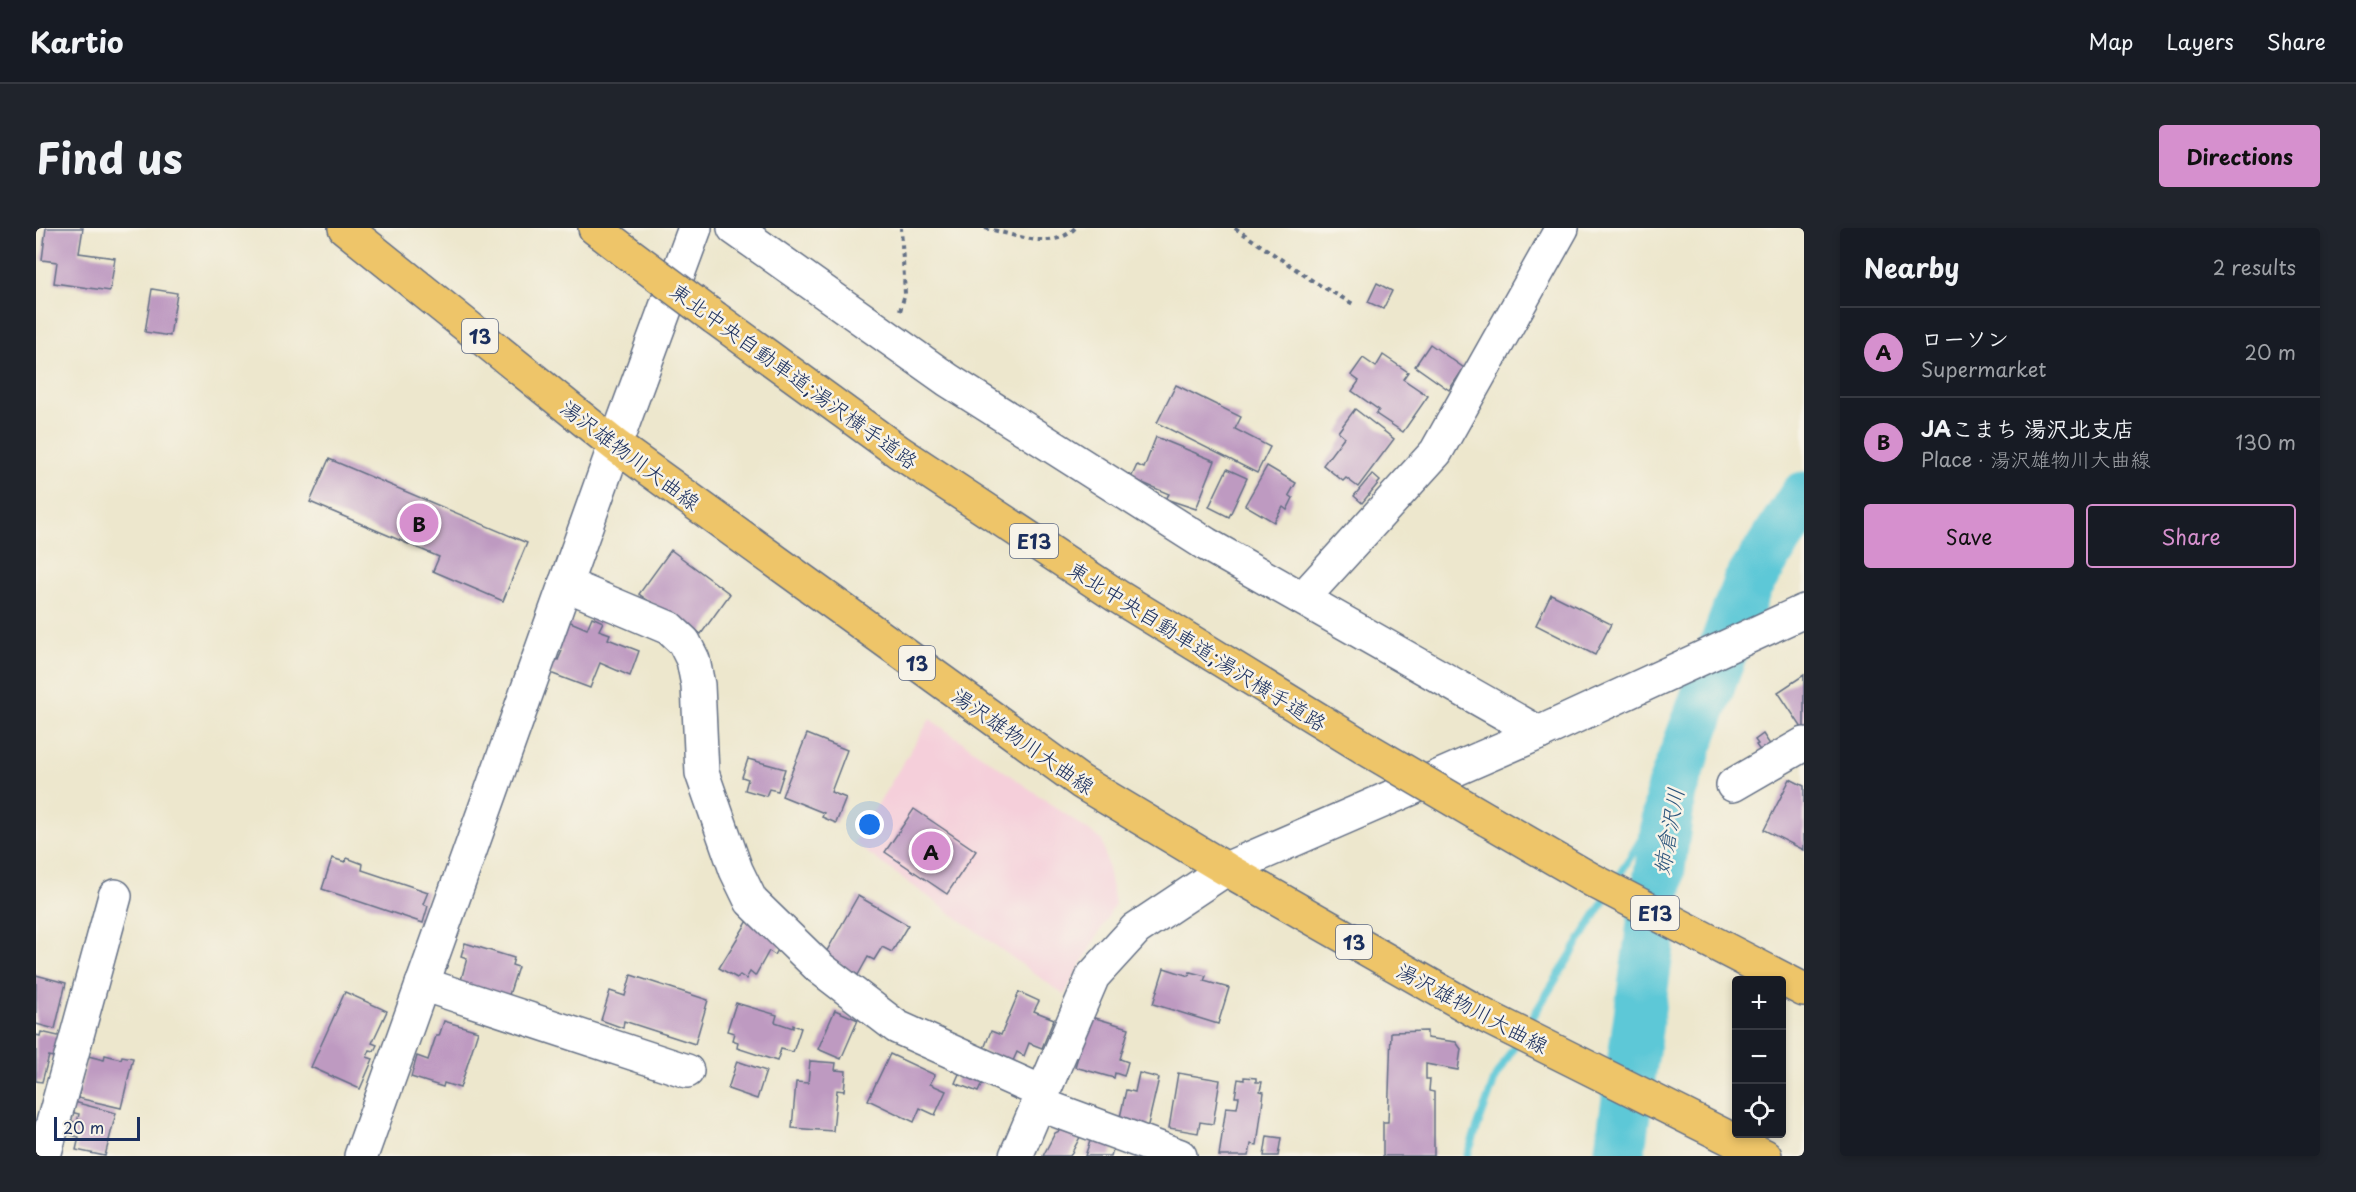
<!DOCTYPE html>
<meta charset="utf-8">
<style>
:root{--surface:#171b24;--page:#20242c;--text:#f1f3f6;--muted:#9ea1a6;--line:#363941;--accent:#d690ce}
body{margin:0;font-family:"Playpen Sans","Klee One",sans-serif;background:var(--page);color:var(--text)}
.controls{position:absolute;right:18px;bottom:18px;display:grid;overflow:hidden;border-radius:6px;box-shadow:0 3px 9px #0003}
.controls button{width:54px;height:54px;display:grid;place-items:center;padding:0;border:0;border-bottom:2px solid var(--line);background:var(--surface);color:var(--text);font:30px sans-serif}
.scale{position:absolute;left:18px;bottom:15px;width:86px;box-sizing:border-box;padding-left:6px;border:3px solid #1b2f5e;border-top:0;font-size:16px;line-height:21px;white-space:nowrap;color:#1b2f5e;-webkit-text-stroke:4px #f7f3e8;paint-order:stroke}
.you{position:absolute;left:834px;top:597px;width:21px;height:21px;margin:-15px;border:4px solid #fff;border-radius:50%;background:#1a73e8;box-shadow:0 0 0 9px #1a73e833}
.badge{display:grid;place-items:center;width:39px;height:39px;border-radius:50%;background:var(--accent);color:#111;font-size:20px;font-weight:700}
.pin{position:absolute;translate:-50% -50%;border:3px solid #fff;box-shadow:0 2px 6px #0006}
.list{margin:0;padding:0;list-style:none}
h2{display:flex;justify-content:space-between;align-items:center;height:78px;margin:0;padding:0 24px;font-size:26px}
h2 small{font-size:20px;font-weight:400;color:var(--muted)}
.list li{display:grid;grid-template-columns:39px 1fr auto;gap:18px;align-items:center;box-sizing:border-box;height:90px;padding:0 24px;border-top:2px solid var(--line)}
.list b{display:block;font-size:22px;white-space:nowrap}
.list p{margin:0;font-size:20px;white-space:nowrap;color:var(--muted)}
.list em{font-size:20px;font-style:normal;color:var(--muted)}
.actions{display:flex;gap:12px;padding:18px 24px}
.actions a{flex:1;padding:14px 0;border:2px solid var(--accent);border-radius:6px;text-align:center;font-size:21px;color:var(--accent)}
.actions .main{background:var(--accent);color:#111}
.icon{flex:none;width:33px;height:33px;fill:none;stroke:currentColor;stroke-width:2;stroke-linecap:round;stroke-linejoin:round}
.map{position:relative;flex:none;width:1768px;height:928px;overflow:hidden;border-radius:6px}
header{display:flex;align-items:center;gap:36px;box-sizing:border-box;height:84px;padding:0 30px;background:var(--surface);border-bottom:2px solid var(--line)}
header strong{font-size:28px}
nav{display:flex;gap:33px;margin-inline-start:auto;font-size:21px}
.intro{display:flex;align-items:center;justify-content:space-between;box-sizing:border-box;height:144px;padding:0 36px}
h1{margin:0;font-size:42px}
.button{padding:15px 27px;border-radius:6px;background:var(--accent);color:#111;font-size:21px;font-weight:700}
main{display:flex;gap:36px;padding:0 36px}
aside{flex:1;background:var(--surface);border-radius:6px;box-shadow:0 3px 9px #0003}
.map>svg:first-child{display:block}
.built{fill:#f5cfda}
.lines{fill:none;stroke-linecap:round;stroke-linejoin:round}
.stream{stroke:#5dc8d7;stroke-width:8}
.river{stroke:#5dc8d7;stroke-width:51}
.building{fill:#be9ac1}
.minor-casing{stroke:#646f85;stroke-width:36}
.major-casing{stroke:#646f85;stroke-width:36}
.highway-casing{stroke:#646f85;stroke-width:36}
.path{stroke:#646f85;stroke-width:4;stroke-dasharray:4.5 4.5;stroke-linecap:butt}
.minor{stroke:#fff;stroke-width:33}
.major{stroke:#eec569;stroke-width:33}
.highway{stroke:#eec569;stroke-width:33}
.highway-bridge-casing{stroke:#646f85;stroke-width:36;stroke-linecap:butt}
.highway-bridge{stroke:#eec569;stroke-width:33}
.labels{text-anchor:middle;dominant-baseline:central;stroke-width:5;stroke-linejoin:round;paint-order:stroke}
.shield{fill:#f7f3e8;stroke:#5d6a87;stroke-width:1.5}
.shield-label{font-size:20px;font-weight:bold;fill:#1b2f5e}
.street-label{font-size:21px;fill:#1b2f5e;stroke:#f7f3e8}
.water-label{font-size:22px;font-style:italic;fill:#2c557c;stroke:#f7f3e8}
</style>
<header>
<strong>Kartio</strong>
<nav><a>Map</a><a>Layers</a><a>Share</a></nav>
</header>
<div class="intro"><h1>Find us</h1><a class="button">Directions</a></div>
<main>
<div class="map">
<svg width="1768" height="928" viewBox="0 0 1768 928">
<rect width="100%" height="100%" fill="#f7f3e8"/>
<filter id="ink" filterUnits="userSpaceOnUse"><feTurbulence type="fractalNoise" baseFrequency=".0167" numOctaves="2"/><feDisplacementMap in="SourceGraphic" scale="12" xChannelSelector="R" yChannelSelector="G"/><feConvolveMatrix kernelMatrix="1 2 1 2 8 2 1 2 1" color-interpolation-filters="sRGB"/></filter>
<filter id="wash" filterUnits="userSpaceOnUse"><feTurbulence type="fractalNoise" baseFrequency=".008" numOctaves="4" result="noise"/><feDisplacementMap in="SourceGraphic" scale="24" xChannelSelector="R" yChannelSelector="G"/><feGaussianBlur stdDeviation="1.35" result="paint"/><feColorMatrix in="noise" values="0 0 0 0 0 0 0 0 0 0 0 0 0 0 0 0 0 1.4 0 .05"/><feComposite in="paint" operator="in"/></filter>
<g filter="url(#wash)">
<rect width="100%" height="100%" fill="#ede7cd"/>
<polygon class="built" points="894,491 1066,612 1079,676 1028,767 818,615"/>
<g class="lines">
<g class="stream">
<polyline points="1577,657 1635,563"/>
<polyline points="1490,800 1571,668"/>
<polyline points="1431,928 1460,848 1483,811"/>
</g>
<polyline class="river" points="1583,928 1635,563 1711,357 1768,269"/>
</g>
<g id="blocks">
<g class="building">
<polygon points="10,0 47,0 43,25 79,30 74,63 18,55 21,34 6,32"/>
<polygon points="1341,55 1356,63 1347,81 1332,74"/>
<polygon points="116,61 141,65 134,108 109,104"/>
<polygon points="1394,116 1428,140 1413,162 1379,138"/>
<polygon points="1347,127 1372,144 1367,151 1392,168 1367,204 1340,186 1343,182 1316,163 1323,153 1315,147 1327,130 1340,139"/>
<polygon points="1140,157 1205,189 1199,201 1234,219 1221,245 1121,195"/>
<polygon points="1319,181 1358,211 1322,259 1310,250 1307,253 1287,237 1308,209 1302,204"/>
<polygon points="1120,209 1179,233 1160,281 1130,271 1133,266 1095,250 1101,237 1108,240"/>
<polygon points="293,231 491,315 467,373 397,343 403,329 274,274"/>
<polygon points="1231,238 1260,255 1253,267 1257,270 1251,282 1247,279 1238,294 1209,277"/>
<polygon points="1191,241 1211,250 1193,289 1173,279"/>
<polygon points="1336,246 1344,253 1326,275 1318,268"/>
<polygon points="635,322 694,366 665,406 639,386 636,390 603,366"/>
<polygon points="1515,366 1575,396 1559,427 1500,397"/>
<polygon points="556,389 567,394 563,402 574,406 572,411 603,423 594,448 564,435 554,460 509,443 514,429 522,432 526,423 519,421 530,392 551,401"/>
<polygon points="1768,447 1768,503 1742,464"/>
<polygon points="771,506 811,522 795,564 810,570 800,595 786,589 788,585 746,568"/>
<polygon points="1727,506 1737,521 1728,528 1720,517 1722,516 1719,512"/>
<polygon points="712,531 749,541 742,563 733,561 730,568 709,562 712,551 706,549"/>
<polygon points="1754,551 1768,558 1768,622 1728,602"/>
<polygon points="878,581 940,623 911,666 849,624"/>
<polygon points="296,630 309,634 311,630 327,636 326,642 392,664 387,676 392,678 387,695 286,661"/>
<polygon points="822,668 872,697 856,724 846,719 838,732 832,729 822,747 788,728"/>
<polygon points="713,691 748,712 739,727 733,723 719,748 714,744 710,751 704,747 701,750 683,740"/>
<polygon points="429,715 478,730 476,737 482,739 472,770 424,756 431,730 425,728"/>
<polygon points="1128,740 1153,748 1154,744 1170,748 1168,753 1193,760 1182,796 1117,776"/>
<polygon points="0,747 30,755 19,801 0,796"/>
<polygon points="595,747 672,772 659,816 588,793 587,800 565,792 574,763 589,768"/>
<polygon points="309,764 351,783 336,815 341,817 338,823 334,822 331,829 337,831 324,861 275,839"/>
<polygon points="983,764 1003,773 998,783 1018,791 1006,820 993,815 988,828 981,824 976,835 947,823 955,803 965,807"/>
<polygon points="700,775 741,787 739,794 757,800 757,797 765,800 757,824 745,821 741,833 701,820 702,814 696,812 698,805 691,803"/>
<polygon points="799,782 822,792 805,831 782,821"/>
<polygon points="1056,789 1093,800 1084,831 1092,834 1088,848 1079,845 1078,850 1039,839 1044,822 1041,821"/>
<polygon points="408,793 442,803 424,860 408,855 407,859 375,849 381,828 392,832 400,808 403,808"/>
<polygon points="1391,803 1391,810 1420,814 1425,821 1422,842 1390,836 1390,851 1394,851 1393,863 1398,864 1398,928 1347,928 1347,894 1352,894 1355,804"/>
<polygon points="5,804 31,810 26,831 13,828 6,854 0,853 0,807 4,808"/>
<polygon points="854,826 899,847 894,856 910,863 899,887 884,880 878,894 832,872"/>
<polygon points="69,827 85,831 86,828 97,830 85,880 42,870 52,828 68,832"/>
<polygon points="701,833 730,843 721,871 692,861"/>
<polygon points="774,833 800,835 799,842 810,843 808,863 801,862 797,903 756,900 760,854 772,855"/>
<polygon points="926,839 949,849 942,864 919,855"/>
<polygon points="1103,845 1123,850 1111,901 1083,894 1090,862 1099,864"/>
<polygon points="1142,845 1184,852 1177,896 1164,894 1162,905 1133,900"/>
<polygon points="1208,849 1220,850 1220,854 1226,854 1224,863 1228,864 1221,917 1215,916 1213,928 1183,928 1190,879 1201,880 1203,869 1199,869 1202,851 1208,852"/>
<polygon points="38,874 80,885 69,928 40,922 43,909 31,906 35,893 41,895 43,886 35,884"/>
<polygon points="1027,901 1044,909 1034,928 1007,928 1019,905"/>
<polygon points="1056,907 1079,914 1075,928 1049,928"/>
<polygon points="1231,908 1245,910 1242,928 1228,928"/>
</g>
</g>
</g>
<g filter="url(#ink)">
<use href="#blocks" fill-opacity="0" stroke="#646f85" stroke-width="1.5"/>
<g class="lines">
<g class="minor-casing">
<g id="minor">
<polyline points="698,0 912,152 1170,316 1503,505"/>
<polyline points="529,356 633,400 648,414 657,432 662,457 666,545 700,642 715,673 784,740 861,799 1008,865"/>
<polyline points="1267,370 1400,224 1526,0"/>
<polyline points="1697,557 1768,516"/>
<polyline points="386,756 651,843"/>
<polyline points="1003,876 1144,928"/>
<polyline points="8,928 79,668"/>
<polyline points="325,928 579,217 659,0"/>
<polyline points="980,928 1057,748 1100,701 1190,641 1503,505 1768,383"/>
</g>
</g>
<g class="major-casing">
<polyline id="major" points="309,0 579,217 1045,554 1190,641 1445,786 1729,928"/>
</g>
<g class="highway-casing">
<g id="highway">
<polyline points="559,0 589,23"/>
<polyline points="679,90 863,224 1081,368 1329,520"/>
<polyline points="1452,592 1556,652 1768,762"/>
</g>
</g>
<g class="path">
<path d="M949 0C977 6 1016 24 1039 0"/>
<polyline points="1199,0 1280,55 1319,77"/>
<polyline points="864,83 869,66 865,0"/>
</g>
<use href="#minor" class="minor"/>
<use href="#major" class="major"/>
<use href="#highway" class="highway"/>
<g class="highway-bridge-casing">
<g id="highway-bridge">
<polyline points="589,23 679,90"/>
<polyline points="1329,520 1452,592"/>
</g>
</g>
<use href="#highway-bridge" class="highway-bridge"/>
</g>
</g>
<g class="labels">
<g class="shield">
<rect x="426" y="91" width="36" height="34" rx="4.5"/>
<rect x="974" y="296" width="48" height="34" rx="4.5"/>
<rect x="863" y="418" width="36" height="34" rx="4.5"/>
<rect x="1595" y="668" width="48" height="34" rx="4.5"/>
<rect x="1300" y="697" width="36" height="34" rx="4.5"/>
</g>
<g class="shield-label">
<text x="444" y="108">13</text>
<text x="998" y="313">E13</text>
<text x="881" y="435">13</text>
<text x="1619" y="685">E13</text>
<text x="1318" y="714">13</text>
</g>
<g class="street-label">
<text transform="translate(759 147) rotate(36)">東北中央自動車道;湯沢横手道路</text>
<text transform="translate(595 226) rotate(37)">湯沢雄物川大曲線</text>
<text transform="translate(1162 417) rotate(32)">東北中央自動車道;湯沢横手道路</text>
<text transform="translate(988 512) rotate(35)">湯沢雄物川大曲線</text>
<text transform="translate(1437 779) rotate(28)">湯沢雄物川大曲線</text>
</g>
<g class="water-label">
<text transform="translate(1631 603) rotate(-80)">姉倉沢川</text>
</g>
</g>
</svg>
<div class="controls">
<button>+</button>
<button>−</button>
<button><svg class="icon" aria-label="locate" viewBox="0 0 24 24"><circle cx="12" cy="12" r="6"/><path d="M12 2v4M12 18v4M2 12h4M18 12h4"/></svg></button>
</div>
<div class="scale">20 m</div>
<div class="you"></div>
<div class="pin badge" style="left:895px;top:623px">A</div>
<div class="pin badge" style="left:383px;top:295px">B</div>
</div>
<aside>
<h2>Nearby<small>2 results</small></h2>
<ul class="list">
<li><span class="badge">A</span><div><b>ローソン</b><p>Supermarket</p></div><em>20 m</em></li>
<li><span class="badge">B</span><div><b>JAこまち 湯沢北支店</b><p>Place · 湯沢雄物川大曲線</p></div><em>130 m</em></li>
</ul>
<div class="actions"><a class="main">Save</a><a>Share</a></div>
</aside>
</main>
